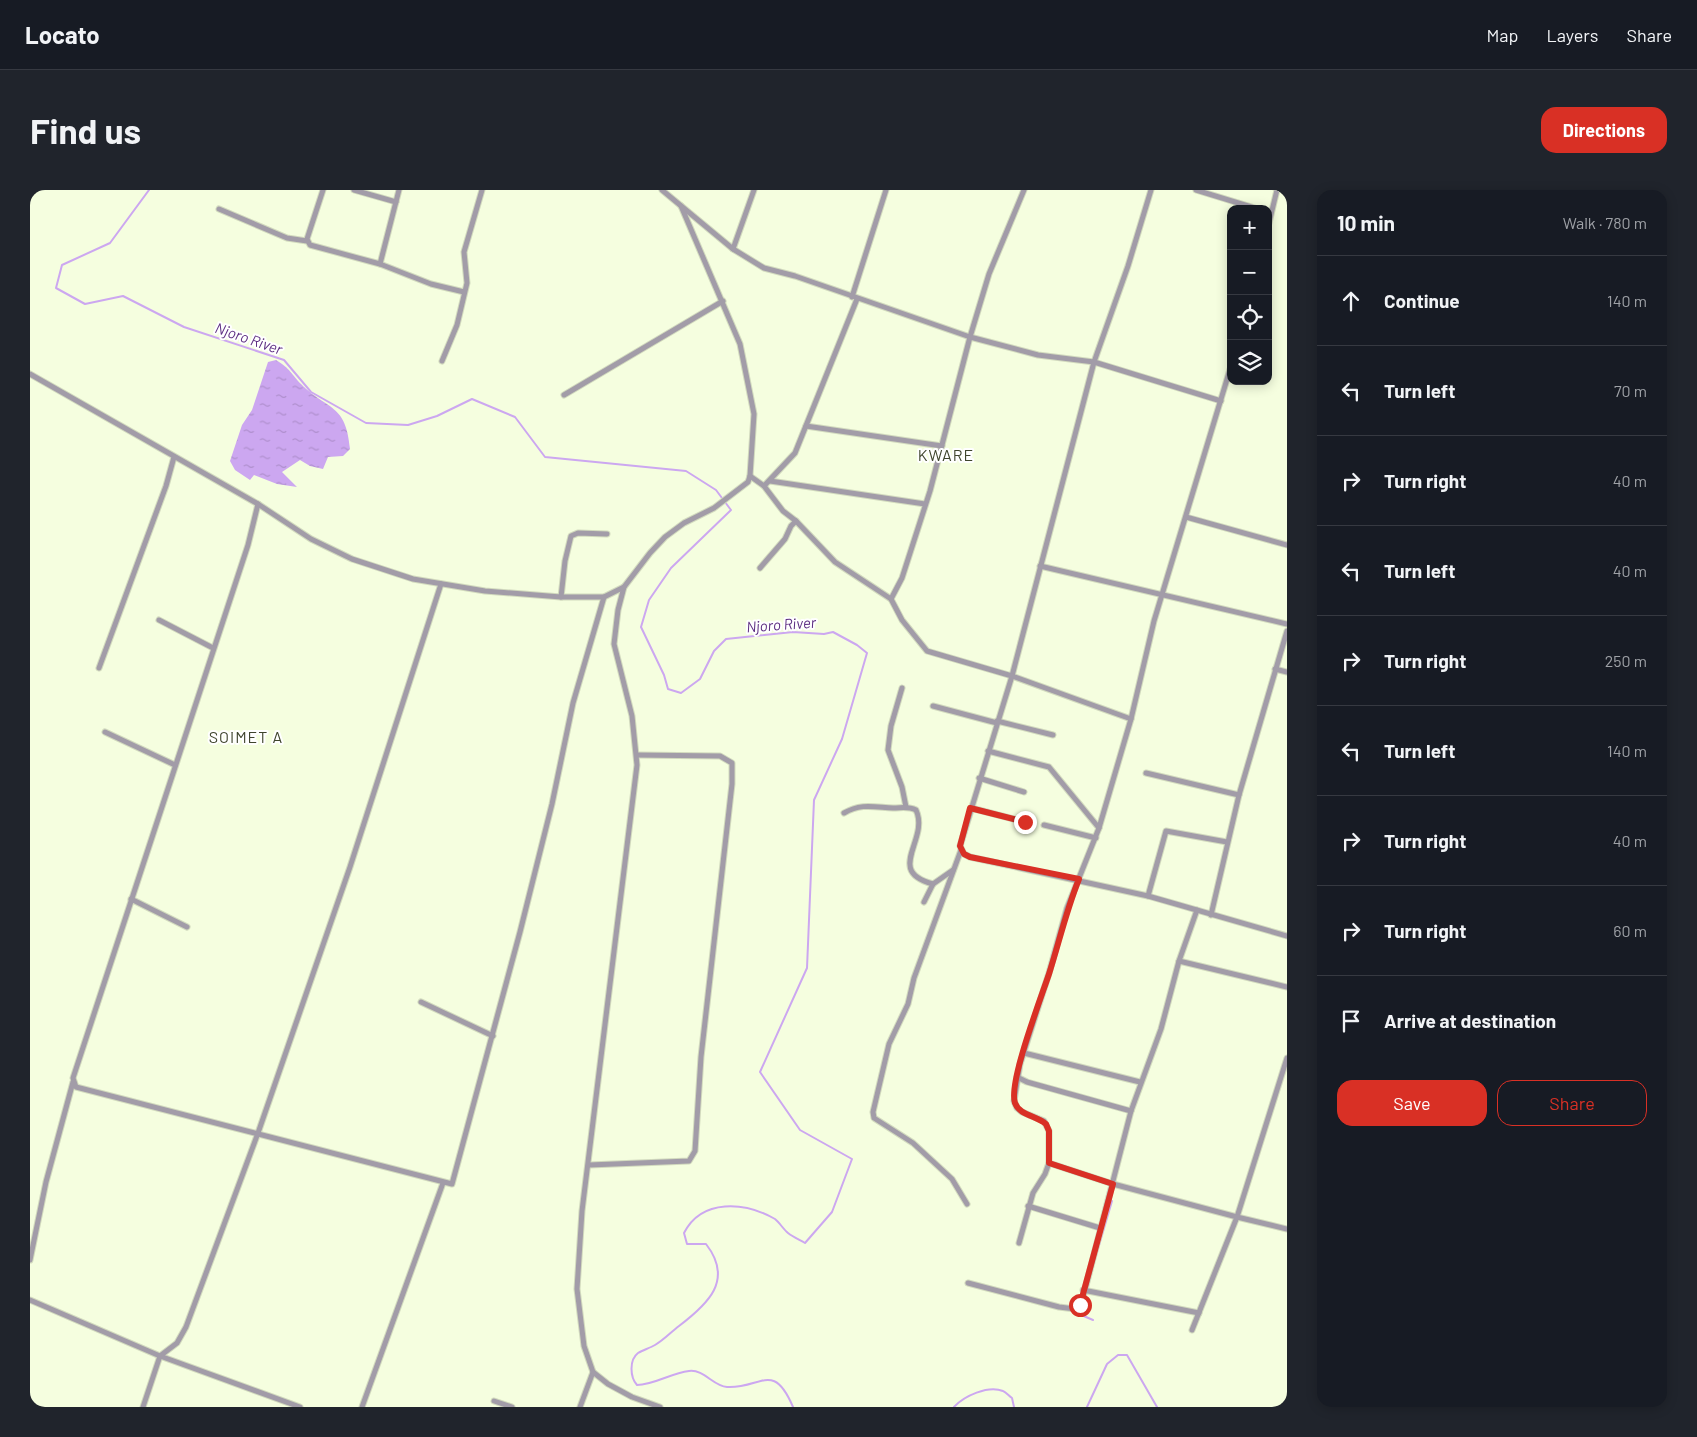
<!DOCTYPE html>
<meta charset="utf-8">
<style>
:root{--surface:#171b24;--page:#20242c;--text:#f1f3f6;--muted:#9ea1a6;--line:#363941;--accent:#d93025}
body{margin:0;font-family:Barlow,sans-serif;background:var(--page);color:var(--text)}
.controls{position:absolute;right:15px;top:15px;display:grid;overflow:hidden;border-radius:10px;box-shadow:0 2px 12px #0003}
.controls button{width:45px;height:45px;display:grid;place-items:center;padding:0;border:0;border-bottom:1px solid var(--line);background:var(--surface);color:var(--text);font:25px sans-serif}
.stop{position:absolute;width:15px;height:15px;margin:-11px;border:4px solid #d93025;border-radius:50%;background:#fff}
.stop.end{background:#d93025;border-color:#fff;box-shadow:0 1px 5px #0008}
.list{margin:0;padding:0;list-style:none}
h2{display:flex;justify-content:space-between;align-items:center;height:65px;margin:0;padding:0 20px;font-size:21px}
h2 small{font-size:16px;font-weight:400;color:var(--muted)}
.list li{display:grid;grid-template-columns:32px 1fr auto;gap:15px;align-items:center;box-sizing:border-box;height:90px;padding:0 20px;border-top:1px solid var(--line)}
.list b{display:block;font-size:19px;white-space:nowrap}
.list em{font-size:16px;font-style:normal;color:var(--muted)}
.actions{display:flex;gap:10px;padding:15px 20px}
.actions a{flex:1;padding:11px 0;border:1px solid var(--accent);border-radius:15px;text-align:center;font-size:18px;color:var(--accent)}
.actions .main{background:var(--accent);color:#fff}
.icon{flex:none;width:28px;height:28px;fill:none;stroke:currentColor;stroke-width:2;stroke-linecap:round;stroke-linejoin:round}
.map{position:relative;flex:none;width:1257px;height:1217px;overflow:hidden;border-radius:15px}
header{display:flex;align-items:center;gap:30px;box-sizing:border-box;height:70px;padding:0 25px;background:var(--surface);border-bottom:1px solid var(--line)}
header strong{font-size:24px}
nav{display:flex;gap:28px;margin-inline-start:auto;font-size:18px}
.intro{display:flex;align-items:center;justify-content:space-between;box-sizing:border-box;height:120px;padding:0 30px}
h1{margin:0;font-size:35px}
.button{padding:12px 22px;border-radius:15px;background:var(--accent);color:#fff;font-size:18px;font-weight:700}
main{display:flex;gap:30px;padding:0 30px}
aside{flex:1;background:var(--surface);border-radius:15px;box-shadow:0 2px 12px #0003}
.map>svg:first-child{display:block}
.water{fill:url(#water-ripples)}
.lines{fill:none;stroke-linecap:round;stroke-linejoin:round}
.stream{stroke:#cca7f0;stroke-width:2}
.street-casing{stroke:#d2dabe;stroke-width:7}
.street{stroke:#a29ca8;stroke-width:5}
.route{stroke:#d93025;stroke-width:6}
.labels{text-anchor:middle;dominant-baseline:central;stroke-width:4;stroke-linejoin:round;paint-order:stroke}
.water-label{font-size:15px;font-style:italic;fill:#5d2e82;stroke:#fff}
.quarter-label{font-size:16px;letter-spacing:1px;fill:#3f452d;stroke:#fff}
</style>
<header>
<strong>Locato</strong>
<nav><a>Map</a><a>Layers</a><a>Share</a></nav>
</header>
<div class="intro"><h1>Find us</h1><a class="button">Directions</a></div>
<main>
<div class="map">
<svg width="1257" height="1217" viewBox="0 0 1257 1217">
<defs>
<pattern id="water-ripples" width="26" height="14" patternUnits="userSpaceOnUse" patternTransform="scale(1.25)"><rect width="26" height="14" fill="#cca7f0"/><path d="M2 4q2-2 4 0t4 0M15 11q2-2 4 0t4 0" fill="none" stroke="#af8fcd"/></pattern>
</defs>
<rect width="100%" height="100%" fill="#f5fedf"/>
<path class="water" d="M246 170C261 179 261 184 271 194 298 221 316 213 320 259L313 266 298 267 293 279 280 276 270 270 252 282 267 297 247 294 224 285 220 290 205 280 200 271 212 235 222 220 238 172Z"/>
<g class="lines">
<g class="stream">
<path d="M119 0 80 53 32 75 26 98 55 114 93 106 154 137 254 170 281 202 336 233 378 235 407 226 442 209 485 227 515 267 656 281 686 300 701 320 641 378 619 410 611 437 634 485 638 499 651 503 670 489 684 461 696 449 763 442 794 444 803 442 827 455 837 463 812 549 784 610 777 778 730 882 770 940 822 969 802 1022 775 1053C770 1050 763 1047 758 1043 753 1039 750 1033 745 1029 715 1012 672 1008 654 1043L657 1054H676C704 1090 678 1114 649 1136 641 1142 634 1150 625 1155 620 1158 613 1160 608 1163 599 1170 600 1187 607 1195 624 1195 641 1183 659 1181 674 1179 683 1196 697 1197 731 1199 743 1170 763 1217"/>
<polyline points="1065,1069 1082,1011"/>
<polyline points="1051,1117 1049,1124 1063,1130"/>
<path d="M924 1217C934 1206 958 1195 973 1201 976 1202 979 1206 982 1208L984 1217"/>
<polyline points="1057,1217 1077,1174 1088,1165 1097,1165 1127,1217"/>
</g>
<g class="street-casing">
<g id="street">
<polyline points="293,0 277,49 280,55 350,74 401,94 434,102"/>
<polyline points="324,0 366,12"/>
<polyline points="632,0 703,59 734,78 765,86 940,147 1008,165 1064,172 1191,211"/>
<polyline points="1121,0 1098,76 1064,172 982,486 930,656 934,664 940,667 1118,706 1257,746"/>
<polyline points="1166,0 1228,19"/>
<polyline points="189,19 257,48 277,51"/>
<polyline points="1238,37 1247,0"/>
<polyline points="703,59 724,0"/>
<polyline points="350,74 369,0"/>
<polyline points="822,107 856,0"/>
<polyline points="412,171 427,135 437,93 434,62 452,0"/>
<polyline points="0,184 228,314 281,349 322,369 383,389 455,401 531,407 574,407 594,397"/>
<polyline points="534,205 693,111"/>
<polyline points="776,236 912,256"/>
<polyline points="720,286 734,296 753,321 766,331 805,372 861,409 872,430 897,461 982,486 1101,529"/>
<polyline points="740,291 895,314"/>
<polyline points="734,296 765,263 827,109"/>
<polyline points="228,314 218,355 43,888 46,897 422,994 490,742 522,614 543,513 574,407"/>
<polyline points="1156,327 1257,355"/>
<polyline points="1010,376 1257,434"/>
<polyline points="730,378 755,349 761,336 766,331"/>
<polyline points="531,407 535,371 541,346 548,343 577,344"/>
<polyline points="861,409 872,388 900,301 940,147 959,84 994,0"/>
<polyline points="129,430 183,458"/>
<polyline points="69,478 136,296 144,267"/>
<polyline points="1245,479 1257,482"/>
<polyline points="872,498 861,536 858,560 872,597 876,617"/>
<polyline points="903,516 967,533"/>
<polyline points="967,531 1023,545"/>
<polyline points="75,542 145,575"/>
<polyline points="958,561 1019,577 1069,638"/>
<polyline points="1116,583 1209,605"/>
<polyline points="949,588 994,602"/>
<polyline points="941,618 995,632"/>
<path d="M814 623C831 613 844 617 863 618 872 618 878 616 886 620 900 650 854 681 903 694"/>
<polyline points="1014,635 1066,648"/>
<polyline points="931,660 884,788 878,814 859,854 843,922 844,928 883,953 922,989 937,1014"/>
<polyline points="1118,706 1136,641 1197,652"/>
<polyline points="101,709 157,737"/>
<polyline points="894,712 903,694 923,680"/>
<polyline points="1181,725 1209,605 1257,441"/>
<polyline points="1149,771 1257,797"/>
<polyline points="391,812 463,846"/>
<polyline points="994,863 1110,892"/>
<polyline points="1257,868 1207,1027 1257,1039"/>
<polyline points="987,887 997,892 1101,921"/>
<polyline points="1019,973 1083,994 1207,1027 1162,1140"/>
<polyline points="559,975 659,971 665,961 671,867 702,594 702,573 690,566 607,565"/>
<polyline points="998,1016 1070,1038"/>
<polyline points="989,1053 1003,1003 1015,984 1019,973 1019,941 1014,931 992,922 987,918 984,911 990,874 1019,783 1037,718 1069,638 1101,529 1124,431 1201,176"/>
<polyline points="0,1070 16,992 43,892"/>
<polyline points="938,1093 1029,1117 1045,1119 1051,1115 1101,921 1131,839 1149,771 1167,720"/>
<polyline points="1053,1100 1169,1123"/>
<polyline points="0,1110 130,1166 270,1217"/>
<polyline points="464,1211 482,1217"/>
<polyline points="113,1217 130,1166 147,1153 156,1137 228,943 320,677 411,394"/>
<polyline points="332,1217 413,993"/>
<polyline points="550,1217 563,1182"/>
<polyline points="630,1217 602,1207 578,1194 563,1182 554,1156 547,1099 552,1021 607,575 602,526 584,454 588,420 594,397 620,363 635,347 654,333 684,318 718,292 720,286 724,224 710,154 651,16"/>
</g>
</g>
<use href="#street" class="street"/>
</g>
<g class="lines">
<path class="route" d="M995 632 940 618 930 656 934 664 940 667 1049 689C1036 721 1029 753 1019 784 1011 808 978 893 985 913 989 925 1007 926 1016 934L1019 941V973L1083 994 1050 1115"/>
</g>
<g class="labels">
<g class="water-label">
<text transform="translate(219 148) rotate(19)">Njoro River</text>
<text transform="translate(751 434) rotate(-4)">Njoro River</text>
</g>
<g class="quarter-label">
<text x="916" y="264">KWARE</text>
<text x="216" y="546">SOIMET A</text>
</g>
</g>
</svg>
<div class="controls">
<button>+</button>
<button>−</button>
<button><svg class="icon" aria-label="locate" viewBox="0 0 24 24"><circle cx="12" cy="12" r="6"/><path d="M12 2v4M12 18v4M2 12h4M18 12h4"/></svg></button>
<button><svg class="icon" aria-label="layers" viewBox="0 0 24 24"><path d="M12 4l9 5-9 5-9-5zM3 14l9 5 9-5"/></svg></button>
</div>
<div class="stop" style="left:1050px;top:1115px"></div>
<div class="stop end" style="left:995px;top:632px"></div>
</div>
<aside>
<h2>10 min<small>Walk · 780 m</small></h2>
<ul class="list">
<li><svg class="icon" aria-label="ahead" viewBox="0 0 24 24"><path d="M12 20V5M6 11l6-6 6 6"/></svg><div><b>Continue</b></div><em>140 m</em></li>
<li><svg class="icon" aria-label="left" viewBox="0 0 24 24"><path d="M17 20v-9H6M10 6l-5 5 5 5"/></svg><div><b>Turn left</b></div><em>70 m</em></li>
<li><svg class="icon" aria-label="right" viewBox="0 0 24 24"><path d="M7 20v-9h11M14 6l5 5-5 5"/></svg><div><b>Turn right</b></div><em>40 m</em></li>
<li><svg class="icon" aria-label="left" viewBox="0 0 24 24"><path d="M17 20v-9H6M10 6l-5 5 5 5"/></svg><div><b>Turn left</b></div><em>40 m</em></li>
<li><svg class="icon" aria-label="right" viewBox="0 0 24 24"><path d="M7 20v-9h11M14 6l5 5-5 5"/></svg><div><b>Turn right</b></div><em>250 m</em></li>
<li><svg class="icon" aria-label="left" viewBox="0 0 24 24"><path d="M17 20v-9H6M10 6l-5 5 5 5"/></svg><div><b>Turn left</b></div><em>140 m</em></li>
<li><svg class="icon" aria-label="right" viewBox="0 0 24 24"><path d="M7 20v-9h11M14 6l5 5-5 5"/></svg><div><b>Turn right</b></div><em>40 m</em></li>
<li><svg class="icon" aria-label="right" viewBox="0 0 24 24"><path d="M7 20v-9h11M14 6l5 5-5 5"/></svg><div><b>Turn right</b></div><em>60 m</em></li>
<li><svg class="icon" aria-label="arrive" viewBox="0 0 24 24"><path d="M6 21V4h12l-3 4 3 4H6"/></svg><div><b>Arrive at destination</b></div></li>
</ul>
<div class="actions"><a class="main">Save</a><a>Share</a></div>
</aside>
</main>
